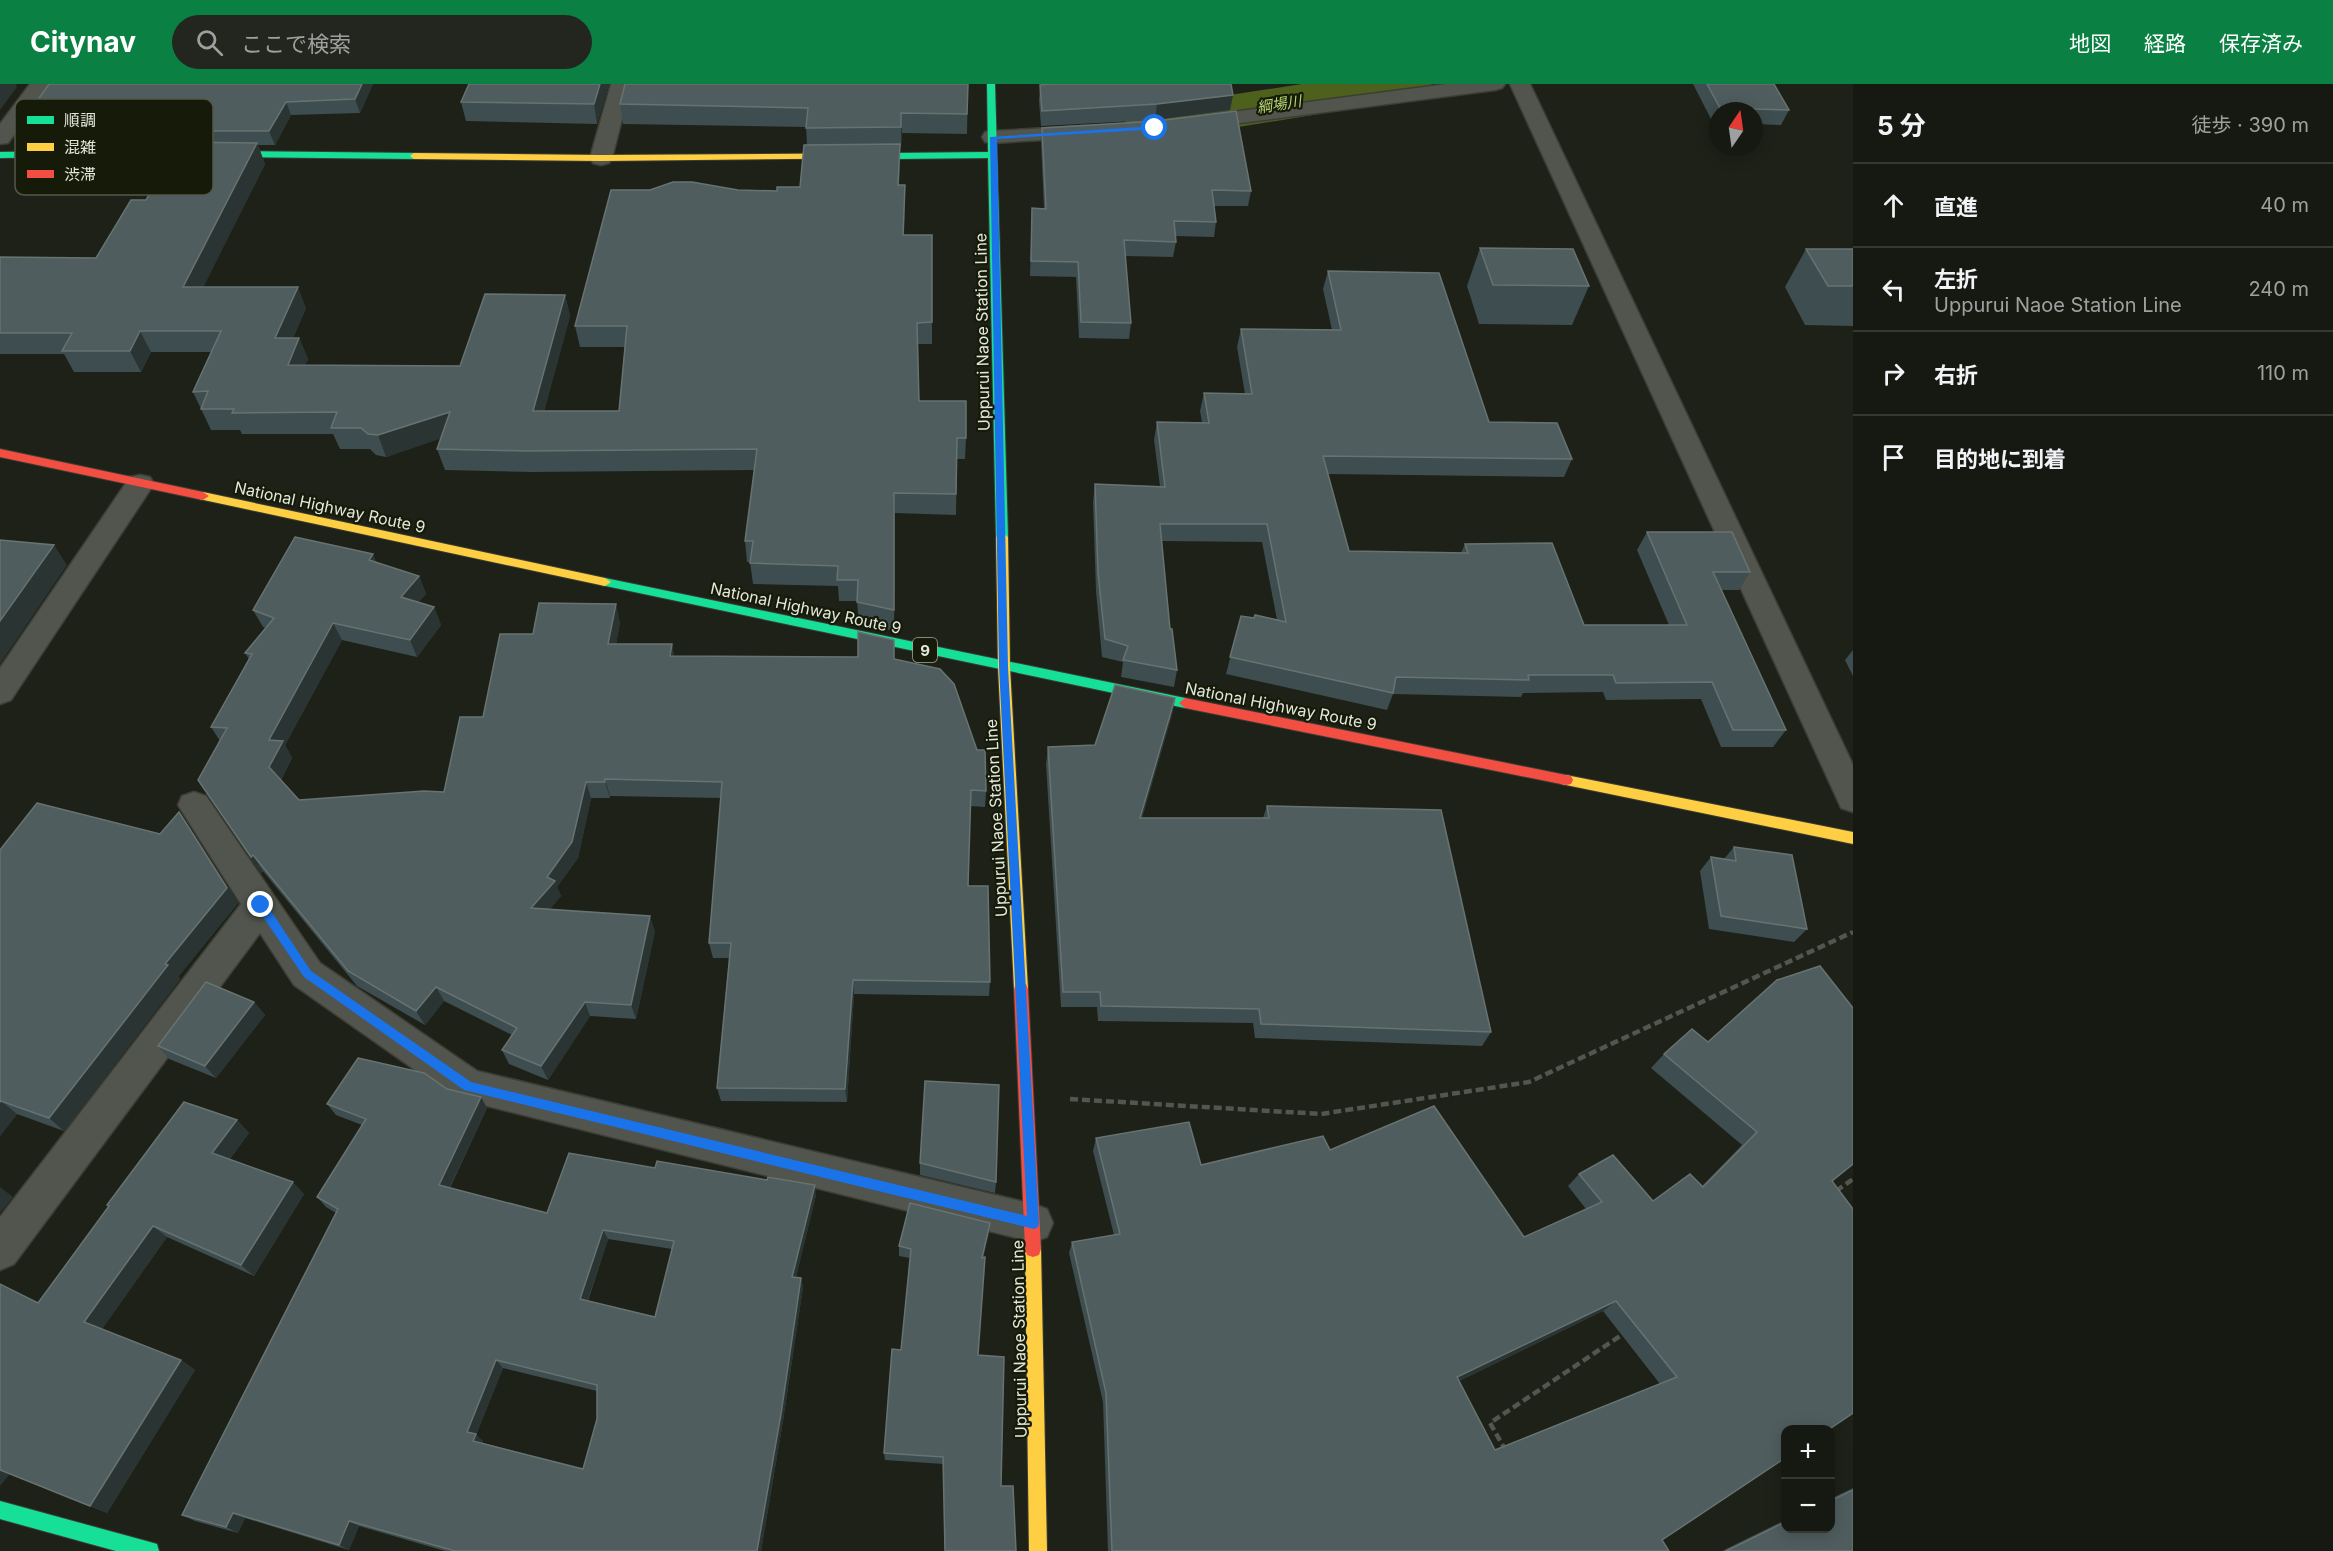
<!DOCTYPE html>
<html lang="ja">
<meta charset="utf-8">
<style>
:root{--surface:#161911;--page:#23261f;--text:#f1f3f6;--muted:#9ea09f;--line:#353831;--accent:#0b8043}
body{margin:0;font-family:Inter,"Noto Sans JP",sans-serif;background:var(--page);color:var(--text)}
.controls{position:absolute;right:18px;bottom:18px;display:grid;overflow:hidden;border-radius:12px;box-shadow:0 3px 15px #0003}
.controls button{width:54px;height:54px;display:grid;place-items:center;padding:0;border:0;border-bottom:2px solid var(--line);background:var(--surface);color:var(--text);font:30px sans-serif}
.compass{position:absolute;left:1709px;top:18px;width:54px;height:54px;border-radius:50%;background:var(--surface);box-shadow:0 3px 15px #0003;rotate:13deg}
.stop{position:absolute;width:18px;height:18px;margin:-14px;border:4px solid #1a73e8;border-radius:50%;background:#fff}
.stop.end{background:#1a73e8;border-color:#fff;box-shadow:0 2px 6px #0008}
.list{margin:0;padding:0;list-style:none}
h2{display:flex;justify-content:space-between;align-items:center;height:78px;margin:0;padding:0 24px;font-size:26px}
h2 small{font-size:20px;font-weight:400;color:var(--muted)}
.list li{display:grid;grid-template-columns:39px 1fr auto;gap:18px;align-items:center;box-sizing:border-box;height:84px;padding:0 24px;border-top:2px solid var(--line)}
.list b{display:block;font-size:22px;white-space:nowrap}
.list p{margin:0;font-size:20px;white-space:nowrap;color:var(--muted)}
.list em{font-size:20px;font-style:normal;color:var(--muted)}
.icon{flex:none;width:33px;height:33px;fill:none;stroke:currentColor;stroke-width:2;stroke-linecap:round;stroke-linejoin:round}
.map{position:relative;flex:none;width:1853px;height:1467px;overflow:hidden}
header{display:flex;align-items:center;gap:36px;box-sizing:border-box;height:84px;padding:0 30px;background:var(--accent);color:#fff}
header strong{font-size:28px}
nav{display:flex;gap:33px;margin-inline-start:auto;font-size:21px}
.search{width:420px;height:54px;background:var(--page);display:flex;align-items:center;gap:15px;box-sizing:border-box;padding:0 21px;border-radius:33px;color:var(--muted);font-size:22px}
main{display:flex}
aside{flex:1;background:var(--surface)}
.map>svg:first-child{display:block}
.lines{fill:none;stroke-linecap:round;stroke-linejoin:round}
.river{fill:#4d611d;fill-rule:evenodd}
.street-casing{stroke:#3c3e36;stroke-width:3}
.fast-casing{stroke:#3c3e36;stroke-width:2}
.slow-casing{stroke:#3c3e36;stroke-width:2}
.jam-casing{stroke:#3c3e36;stroke-width:2}
.path{stroke:#53564e;stroke-width:4.5;stroke-dasharray:8 4;stroke-linecap:butt}
.street{fill:#52554d;fill-rule:evenodd}
.fast{fill:#16e098;fill-rule:evenodd}
.slow{fill:#ffcf43;fill-rule:evenodd}
.jam{fill:#f24e42;fill-rule:evenodd}
.wall{fill:#3e4d4f;fill-rule:evenodd}
.shaded-wall{fill:#2a3432}
.building{fill:#505d5e;stroke:#677371;stroke-width:1.5;fill-rule:evenodd}
.route{fill:#1a73e8}
.labels{text-anchor:middle;dominant-baseline:central;stroke-width:4.5;stroke-linejoin:round;paint-order:stroke}
.far-water-label{font-size:15px;font-style:italic;fill:#b8d774;stroke:#161b09}
.shield{fill:#161b09;stroke:#a5aa9c;stroke-width:1.5}
.shield-label{font-size:15px;font-weight:bold;fill:#e2e7db}
.street-label{font-size:16px;fill:#e2e7db;stroke:#161b09}
.key{fill:#161b09;stroke:#535848;stroke-width:1.5}
.key-label{font-size:16px;fill:#e2e7db}
</style>
<header>
<strong>Citynav</strong>
<div class="search"><svg class="icon" aria-label="search" viewBox="0 0 24 24"><circle cx="10" cy="10" r="6"/><path d="M15 15l6 6"/></svg>ここで検索</div>
<nav><a>地図</a><a>経路</a><a>保存済み</a></nav>
</header>
<main>
<div class="map">
<svg width="1853" height="1467" viewBox="0 0 1853 1467">
<rect width="100%" height="100%" fill="#1e2117"/>
<g class="lines">
<polygon class="river" points="1302,0 1432,0 1424,11 1405,16 1152,57 1132,52 1124,40 1132,28 1152,23"/>
<g class="street-casing">
<g id="street">
<polygon points="30,0 51,0 8,59 0,60 0,40"/>
<polygon points="611,0 631,0 612,74 609,79 601,81 593,79 590,74"/>
<polygon points="1447,0 1505,0 1502,4 1495,6 1194,45 1186,44 1183,39 1186,34 1194,33"/>
<polygon points="1510,0 1530,0 1853,681 1853,728 1841,724 1837,715"/>
<polygon points="1085,42 1093,43 1096,48 1093,53 993,59 985,58 982,53 985,48 993,47"/>
<polygon points="140,391 150,393 154,400 11,616 0,620 0,584 130,393"/>
<polygon points="194,708 206,712 320,879 477,987 1033,1120 1047,1125 1053,1139 1047,1153 1033,1158 455,1014 294,901 260,849 14,1180 0,1186 0,1133 241,820 178,721 182,712"/>
</g>
</g>
<g class="fast-casing">
<g id="fast">
<polygon points="987,0 995,0 1008,453 1002,457 996,453 988,74 893,75 889,72 893,69 988,68"/>
<polygon points="132,66 414,69 418,72 414,75 132,72 0,74 0,68"/>
<polygon points="605,494 1185,614 1191,619 1185,624 601,501 599,498 601,495"/>
<polygon points="0,1417 150,1458 157,1460 159,1467 116,1467 0,1435"/>
</g>
</g>
<g class="slow-casing">
<g id="slow">
<polygon points="893,69 896,70 896,74 601,77 414,75 410,72 414,69 601,71"/>
<polygon points="203,408 605,494 611,498 605,502 199,415 199,409"/>
<polygon points="1002,449 1008,453 1010,583 1028,905 1026,910 1021,911 1016,910 1014,905 998,583 996,453"/>
<polygon points="1566,691 1853,748 1853,760 1566,701 1561,700 1559,696 1561,692"/>
<polygon points="1033,1157 1039,1159 1041,1165 1047,1467 1029,1467 1025,1165 1027,1159"/>
</g>
</g>
<g class="jam-casing">
<g id="jam">
<polygon points="0,365 203,408 209,412 203,416 0,373"/>
<polygon points="1185,614 1566,691 1571,692 1573,696 1571,700 1566,701 1185,624 1179,619"/>
<polygon points="1021,899 1026,900 1028,905 1041,1165 1039,1171 1033,1173 1027,1171 1025,1165 1014,905 1016,900"/>
</g>
</g>
<g class="path">
<polyline points="1070,1015 1321,1030 1529,998 1853,848"/>
<polyline points="1836,1107 1853,1095"/>
<polyline points="1506,1367 1490,1339 1626,1248"/>
</g>
<use href="#street" class="street"/>
<use href="#fast" class="fast"/>
<use href="#slow" class="slow"/>
<use href="#jam" class="jam"/>
</g>
<g class="wall">
<polygon points="49,0 373,0 360,29 291,31 275,61 258,61 265,80 203,203 306,224 293,254 299,254 308,275 305,281 460,282 565,211 570,232 544,327 619,327 625,263 580,263 575,242 738,106 777,107 800,103 807,61 806,43 623,40 620,20 968,0 967,50 902,49 901,63 900,63 899,101 905,101 904,151 932,151 932,260 918,260 919,317 966,354 965,375 957,375 956,431 895,429 894,547 859,539 857,517 839,517 838,502 753,500 750,478 747,478 745,457 754,386 532,388 445,386 437,365 441,354 386,373 376,371 370,365 340,365 333,350 242,350 240,346 211,346 193,308 211,268 151,268 141,288 74,288 64,270 0,270 0,173 96,174 146,116 199,58 194,47 201,35 42,34 35,20"/>
<polygon points="469,0 609,0 597,40 466,37 461,18"/>
<polygon points="1693,0 1774,0 1789,26 1781,41 1754,40 1754,27 1718,27 1718,39 1713,39"/>
<polygon points="1040,1 1233,11 1230,26 1155,36 1041,42 1039,17"/>
<polygon points="1042,44 1251,107 1248,122 1214,122 1216,138 1214,153 1175,152 1176,158 1173,173 1125,172 1131,239 1129,255 1079,254 1076,193 1030,192 1032,124 1044,125 1041,59"/>
<polygon points="1480,164 1589,202 1572,241 1479,240 1467,202"/>
<polygon points="1806,165 1853,165 1853,242 1805,241 1785,203"/>
<polygon points="1328,187 1489,338 1572,375 1564,393 1328,390 1349,467 1461,469 1465,460 1584,541 1669,541 1637,466 1647,448 1750,488 1739,506 1721,506 1786,646 1773,663 1721,663 1701,615 1606,616 1603,608 1523,609 1521,613 1393,610 1387,626 1226,590 1241,532 1254,534 1277,536 1262,458 1161,457 1170,545 1177,586 1174,603 1121,593 1123,578 1102,573 1096,507 1093,418 1095,400 1160,402 1154,356 1157,338 1202,338 1200,327 1204,309 1245,310 1237,263 1241,245 1332,246 1323,205"/>
<polygon points="373,470 376,479 419,492 426,510 418,518 434,523 441,541 417,573 342,556 285,661 292,674 281,696 299,716 444,708 483,633 533,550 620,538 616,560 672,560 674,572 894,575 986,707 985,723 970,722 968,802 990,898 989,912 854,910 847,1018 721,1017 717,1004 729,874 713,874 709,859 721,714 610,712 610,714 591,714 578,774 557,803 561,812 549,826 655,847 636,935 590,932 548,996 509,980 502,966 512,951 444,917 425,941 357,902 263,787 261,789 198,696 220,657 211,643 249,575 245,569 266,544 263,543 253,526"/>
<polygon points="1853,566 1853,592 1845,576"/>
<polygon points="1175,614 1172,631 1142,734 1263,734 1267,722 1491,948 1482,962 1255,954 1253,939 1098,937 1097,923 1061,923 1046,680 1048,663 1095,661"/>
<polygon points="179,728 190,744 238,819 178,893 180,895 64,1047 17,1030 0,1052 0,766 160,750"/>
<polygon points="1734,763 1807,845 1794,858 1709,845 1700,787 1711,773 1724,775"/>
<polygon points="254,918 265,931 216,994 169,975 158,962"/>
<path d="M1664 970 1832 1097 1662 1456 1669 1467H1108L1103 1318 1069 1169 1072 1158 1114 1151 1093 1067 1096 1054 1201 1081 1330 1066 1524 1153 1586 1125 1568 1102 1579 1090 1653 1117 1702 1102 1742 1061 1651 984ZM1603 1227 1660 1300 1495 1366 1459 1297Z"/>
<path d="M447 1005 481 1013 487 1024 450 1104 547 1129 816 1111 796 1193 801 1194 803 1203 783 1337 761 1467H445L359 1442 349 1466 245 1434 238 1449 195 1437 182 1431 336 1129 326 1123 317 1113 362 1041 336 1031 327 1020ZM608 1155 672 1165 655 1233 588 1217ZM503 1284 597 1307V1335L583 1385 483 1359V1357L476 1351Z"/>
<polygon points="237,1036 249,1049 229,1076 304,1110 254,1192 167,1153 102,1245 181,1276 195,1286 107,1429 10,1390 38,1219 109,1123 107,1121"/>
<polygon points="920,1079 996,1098 995,1109 920,1091"/>
<polygon points="990,1139 989,1149 983,1173 978,1271 1001,1402 1016,1467 945,1467 943,1380 885,1376 884,1369 901,1266 910,1174 899,1172 899,1162"/>
<polygon points="1853,1404 1853,1467 1722,1467 1785,1436 1785,1444 1830,1444 1830,1415"/>
</g>
<g class="shaded-wall">
<polygon points="0,0 16,0 17,3 0,26"/>
<polygon points="362,0 373,0 360,29 355,15"/>
<polygon points="600,0 609,0 597,40 594,20"/>
<polygon points="1233,11 1230,26 1155,36 1157,20"/>
<polygon points="286,18 291,31 275,61 269,47"/>
<polygon points="901,29 902,49 901,63"/>
<polygon points="257,59 265,80 193,224 183,203"/>
<polygon points="900,60 900,81 898,122 898,101"/>
<polygon points="905,101 905,122 903,172 903,151"/>
<polygon points="298,203 306,224 284,275 275,254"/>
<polygon points="565,211 570,232 538,348 533,327"/>
<polygon points="140,247 151,268 141,288 130,267"/>
<polygon points="299,254 308,275 297,302 288,281"/>
<polygon points="450,328 457,349 386,373 378,351"/>
<polygon points="894,409 895,429 894,547"/>
<polygon points="54,461 67,481 0,580 0,537"/>
<polygon points="373,470 380,487 369,476"/>
<polygon points="419,492 426,510 408,530 401,513"/>
<polygon points="616,520 620,538 613,577 608,560"/>
<polygon points="434,523 441,541 417,573 410,556"/>
<polygon points="333,539 342,556 285,661 292,674 279,699 269,683 269,656"/>
<polygon points="672,560 675,577 670,572"/>
<polygon points="1175,614 1172,631 1137,750 1140,734"/>
<polygon points="605,695 610,712 610,714 605,698"/>
<polygon points="586,698 591,714 578,774 557,803 561,812 538,840 531,824 547,793"/>
<polygon points="179,728 190,744 238,819 178,893 180,895 64,1047 49,1034 165,880"/>
<polygon points="253,771 263,787 261,789 251,773"/>
<polygon points="650,832 655,847 636,935 631,921"/>
<polygon points="853,896 854,910 847,1018 845,1005"/>
<polygon points="436,903 444,917 425,941 416,927"/>
<polygon points="254,918 265,931 216,994 205,982"/>
<polygon points="585,918 590,932 548,996 541,982"/>
<polygon points="481,1013 487,1024 446,1111 439,1101"/>
<polygon points="1,1017 17,1030 0,1052 0,1018"/>
<polygon points="237,1036 249,1049 224,1082 212,1069"/>
<polygon points="293,1098 304,1110 254,1192 241,1181"/>
<polygon points="815,1101 816,1111 794,1202 792,1193"/>
<polygon points="0,1103 13,1113 0,1129"/>
<polygon points="990,1139 989,1149 981,1184 982,1174"/>
<polygon points="153,1142 167,1153 100,1248 84,1238"/>
<polygon points="603,1146 608,1155 585,1224 580,1215"/>
<polygon points="801,1194 803,1203 783,1337 761,1467 757,1467"/>
<polygon points="1616,1217 1603,1227 1446,1303 1457,1293"/>
<polygon points="181,1276 195,1286 107,1429 90,1422"/>
<polygon points="496,1276 503,1284 476,1351 483,1357 481,1364 473,1357 467,1348"/>
<polygon points="0,1386 10,1390 0,1402"/>
<polygon points="233,1429 245,1434 238,1449 226,1443"/>
<polygon points="349,1437 359,1442 349,1466 339,1461"/>
</g>
<g class="building">
<polygon points="49,0 362,0 355,15 286,18 269,47 194,47 210,21 35,20"/>
<polygon points="469,0 600,0 594,20 461,18"/>
<polygon points="625,0 968,0 967,30 901,29 901,43 806,44 808,24 620,20"/>
<polygon points="1049,0 1231,0 1233,11 1157,20 1042,27 1040,1"/>
<polygon points="1707,0 1774,0 1789,26 1720,24"/>
<polygon points="1236,27 1251,107 1212,106 1216,138 1174,137 1176,158 1124,156 1131,239 1081,238 1078,178 1031,177 1032,124 1046,125 1042,44 1157,37"/>
<polygon points="181,58 257,59 183,203 298,203 275,254 299,254 288,281 460,282 485,210 565,211 533,327 619,327 627,242 575,242 611,106 650,106 673,98 692,98 738,106 777,107 777,103 800,103 804,61 900,60 898,101 905,101 903,151 932,151 932,238 917,239 919,317 966,317 966,354 957,354 956,410 894,409 894,526 857,518 858,496 837,496 838,482 750,479 753,457 745,457 757,365 526,367 437,365 450,328 378,351 368,350 361,344 331,344 337,328 232,329 234,325 201,325 208,307 193,308 221,247 140,247 130,267 62,267 72,249 0,249 0,173 96,174 131,116 146,116"/>
<polygon points="1480,164 1573,165 1589,202 1493,201"/>
<polygon points="1806,165 1853,165 1853,202 1828,202"/>
<polygon points="1328,187 1439,189 1489,338 1557,339 1572,375 1323,372 1349,467 1468,469 1465,460 1552,459 1584,541 1687,541 1647,448 1732,448 1750,488 1713,488 1786,646 1733,646 1712,598 1616,599 1613,591 1528,591 1529,596 1396,593 1393,609 1230,573 1241,532 1254,534 1255,531 1286,538 1267,440 1160,440 1170,545 1172,545 1177,586 1123,576 1128,562 1105,555 1098,489 1095,400 1165,403 1157,338 1209,339 1204,309 1252,310 1241,245 1341,246"/>
<polygon points="295,453 373,470 369,476 419,492 401,513 434,523 410,556 333,539 269,656 283,657 269,683 299,716 424,707 444,708 460,633 483,633 500,550 533,550 539,519 616,520 608,560 672,560 670,572 858,573 858,548 894,556 894,575 940,585 954,600 977,666 985,666 986,707 971,706 968,802 988,802 990,898 853,896 845,1005 717,1004 731,859 709,859 722,698 605,695 605,698 586,698 572,758 547,793 555,797 531,824 650,832 631,921 585,918 541,982 502,966 517,944 436,903 416,927 348,887 253,771 251,773 198,696 227,644 211,643 252,570 245,569 274,534 253,526"/>
<polygon points="0,456 54,461 0,537"/>
<polygon points="1115,601 1175,614 1140,734 1269,734 1267,722 1441,726 1491,948 1261,940 1259,925 1101,922 1100,908 1063,908 1048,663 1095,661"/>
<polygon points="37,719 160,750 179,728 227,804 165,880 168,881 49,1034 1,1017 0,1018 0,766"/>
<polygon points="1734,763 1792,771 1807,845 1721,832 1711,773 1736,777"/>
<path d="M1820 882 1853 924V1080L1832 1097 1853 1125V1329L1828 1346H1785V1374L1662 1456 1669 1467H1112L1106 1309 1072 1158 1120 1150 1096 1054 1189 1038 1201 1081 1323 1052 1330 1066 1434 1022 1524 1153 1602 1118 1579 1090 1613 1071 1653 1117 1690 1090 1703 1103 1757 1048 1664 970 1692 945 1708 958 1777 896ZM1616 1217 1677 1293 1495 1366 1457 1293Z"/>
<polygon points="206,898 254,918 205,982 158,962"/>
<path d="M358 974 424 989 447 1005 481 1013 439 1101 547 1129 569 1069 655 1084 657 1077 767 1096 768 1093 815 1101 792 1193 801 1194 781 1330 757 1467H455L349 1437 339 1461 233 1429 226 1443 182 1431 338 1125 317 1113 366 1035 327 1020ZM603 1146 674 1157 655 1233 580 1215ZM496 1276 597 1301V1335L583 1385 473 1357 476 1350 467 1348Z"/>
<polygon points="925,997 999,1001 996,1098 920,1079"/>
<polygon points="184,1018 237,1036 212,1069 293,1098 241,1181 153,1142 84,1238 181,1276 90,1422 0,1386 0,1200 38,1219 109,1122 107,1121"/>
<polygon points="910,1119 990,1139 982,1174 985,1173 978,1271 1004,1273 1001,1402 1013,1402 1016,1467 945,1467 943,1373 884,1369 892,1265 901,1266 911,1165 899,1162"/>
<polygon points="1853,1406 1853,1467 1726,1467 1785,1438 1785,1444 1830,1444 1830,1417"/>
</g>
<polygon class="route" points="1155,42 1158,45 997,55 1008,583 1039,1139 1038,1143 1034,1145 464,1006 304,893 257,824 257,818 265,818 311,887 471,998 1027,1132 999,583 990,53"/>
<g class="labels">
<g class="far-water-label">
<text transform="translate(1279 20) rotate(-9)">綱場川</text>
</g>
<rect class="shield" x="913" y="554" width="24" height="24" rx="4.5"/>
<g class="shield-label">
<text x="925" y="566">9</text>
</g>
<g class="street-label">
<text transform="translate(982 248) rotate(-91)">Uppurui Naoe Station Line</text>
<text transform="translate(330 423) rotate(12)">National Highway Route 9</text>
<text transform="translate(806 524) rotate(12)">National Highway Route 9</text>
<text transform="translate(1281 622) rotate(11)">National Highway Route 9</text>
<text transform="translate(996 734) rotate(-93)">Uppurui Naoe Station Line</text>
<text transform="translate(1019 1255) rotate(-91)">Uppurui Naoe Station Line</text>
</g>
</g>
<rect x="15" y="15" width="198" height="96" rx="9" class="key"/>
<rect x="27" y="32" width="27" height="8" fill="#16e098"/>
<rect x="27" y="59" width="27" height="8" fill="#ffcf43"/>
<rect x="27" y="86" width="27" height="8" fill="#f24e42"/>
<g class="key-label">
<text x="64" y="42">順調</text>
<text x="64" y="69">混雑</text>
<text x="64" y="96">渋滞</text>
</g>
</svg>
<div class="controls">
<button>+</button>
<button>−</button>
</div>
<svg class="compass" viewBox="-18 -18 36 36"><path d="M0-13l5 13h-10z" fill="#e53935"/><path d="M0 13l5-13h-10z" fill="#9ea09f"/></svg>
<div class="stop" style="left:1155px;top:44px"></div>
<div class="stop end" style="left:261px;top:821px"></div>
</div>
<aside>
<h2>5 分<small>徒歩 · 390 m</small></h2>
<ul class="list">
<li><svg class="icon" aria-label="ahead" viewBox="0 0 24 24"><path d="M12 20V5M6 11l6-6 6 6"/></svg><div><b>直進</b></div><em>40 m</em></li>
<li><svg class="icon" aria-label="left" viewBox="0 0 24 24"><path d="M17 20v-9H6M10 6l-5 5 5 5"/></svg><div><b>左折</b><p>Uppurui Naoe Station Line</p></div><em>240 m</em></li>
<li><svg class="icon" aria-label="right" viewBox="0 0 24 24"><path d="M7 20v-9h11M14 6l5 5-5 5"/></svg><div><b>右折</b></div><em>110 m</em></li>
<li><svg class="icon" aria-label="arrive" viewBox="0 0 24 24"><path d="M6 21V4h12l-3 4 3 4H6"/></svg><div><b>目的地に到着</b></div></li>
</ul>
</aside>
</main>
